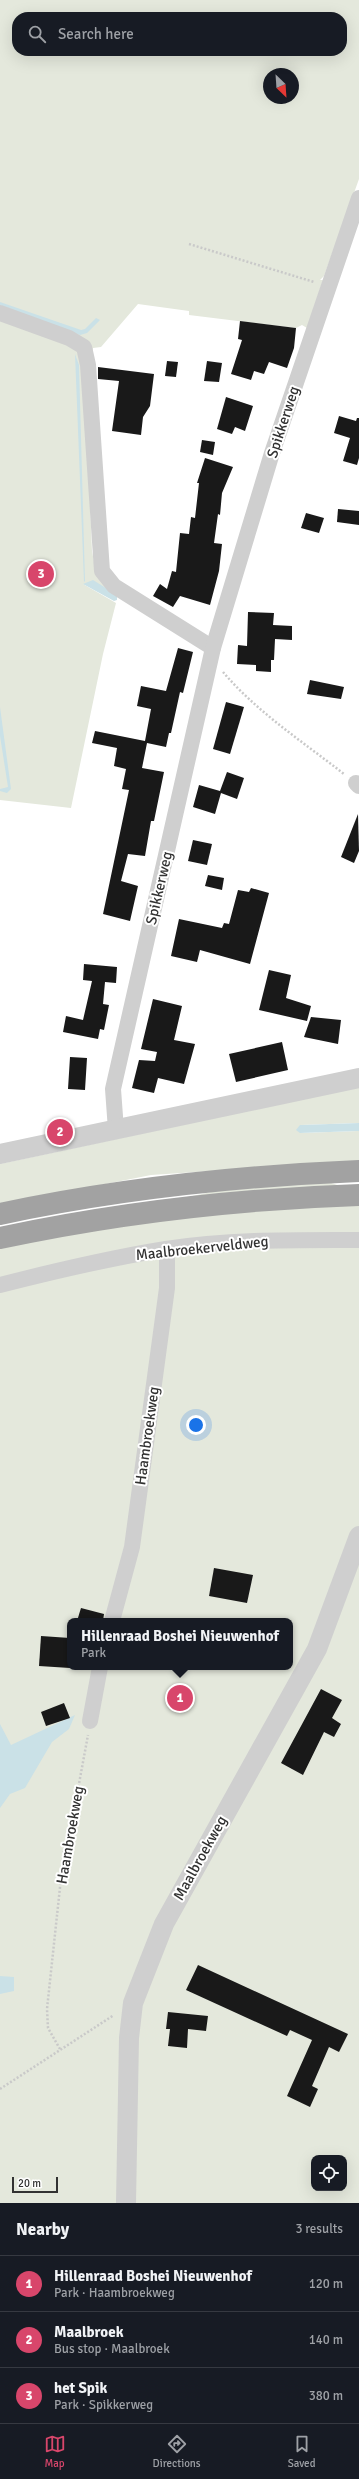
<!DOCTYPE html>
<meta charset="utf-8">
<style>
:root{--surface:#171b24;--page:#20242c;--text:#f1f3f6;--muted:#9ea1a6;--line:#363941;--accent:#d8466b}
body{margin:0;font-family:Signika,sans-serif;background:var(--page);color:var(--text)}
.controls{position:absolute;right:12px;bottom:12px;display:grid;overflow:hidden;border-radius:8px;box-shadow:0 4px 16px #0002}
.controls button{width:36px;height:36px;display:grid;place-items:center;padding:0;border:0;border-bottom:1px solid var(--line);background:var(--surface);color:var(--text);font:20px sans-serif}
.compass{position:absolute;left:263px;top:68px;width:36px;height:36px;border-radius:50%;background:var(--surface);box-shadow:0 4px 16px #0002;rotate:155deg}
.scale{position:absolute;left:12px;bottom:10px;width:46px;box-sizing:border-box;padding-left:4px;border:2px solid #323232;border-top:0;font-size:11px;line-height:14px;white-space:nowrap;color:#323232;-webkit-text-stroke:3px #fff;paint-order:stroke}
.you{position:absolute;left:196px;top:1425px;width:14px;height:14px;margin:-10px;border:3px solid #fff;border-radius:50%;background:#1a73e8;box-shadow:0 0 0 6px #1a73e833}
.badge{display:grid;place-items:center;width:26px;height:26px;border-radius:50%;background:var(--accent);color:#fff;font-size:13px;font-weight:700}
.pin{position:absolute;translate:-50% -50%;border:2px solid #fff;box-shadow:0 1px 4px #0006}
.popup{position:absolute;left:67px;top:1618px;width:226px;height:52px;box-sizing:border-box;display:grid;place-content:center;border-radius:8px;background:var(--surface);filter:drop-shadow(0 1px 3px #0005);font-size:13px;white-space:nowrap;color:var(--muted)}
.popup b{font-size:15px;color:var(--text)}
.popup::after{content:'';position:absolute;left:50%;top:100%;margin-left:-8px;border:8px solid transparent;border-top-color:var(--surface)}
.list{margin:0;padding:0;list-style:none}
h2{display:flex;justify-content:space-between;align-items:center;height:52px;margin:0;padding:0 16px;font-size:17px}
h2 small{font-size:13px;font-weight:400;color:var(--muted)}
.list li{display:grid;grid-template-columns:26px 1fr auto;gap:12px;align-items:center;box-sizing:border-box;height:56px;padding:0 16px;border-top:1px solid var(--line)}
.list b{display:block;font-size:15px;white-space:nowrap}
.list p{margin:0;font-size:13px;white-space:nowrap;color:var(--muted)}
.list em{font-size:13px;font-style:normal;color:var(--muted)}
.icon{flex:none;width:22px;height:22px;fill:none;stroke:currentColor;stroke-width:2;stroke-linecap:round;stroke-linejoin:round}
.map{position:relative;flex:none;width:359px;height:2203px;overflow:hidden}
.search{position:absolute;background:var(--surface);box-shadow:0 4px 16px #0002;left:12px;right:12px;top:12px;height:44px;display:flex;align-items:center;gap:10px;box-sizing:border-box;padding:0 14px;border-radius:16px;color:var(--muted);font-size:15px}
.sheet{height:220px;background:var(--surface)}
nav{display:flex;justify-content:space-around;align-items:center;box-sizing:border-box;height:56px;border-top:1px solid var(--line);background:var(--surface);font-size:11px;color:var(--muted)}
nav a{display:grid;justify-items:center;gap:2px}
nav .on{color:var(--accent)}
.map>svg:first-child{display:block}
.green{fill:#e4e8dc;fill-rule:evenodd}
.water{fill:#cae1e7}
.building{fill:#191919}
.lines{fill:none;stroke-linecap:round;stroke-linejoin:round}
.path{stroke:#c9c9c9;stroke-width:2.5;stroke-dasharray:2 2;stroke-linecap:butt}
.minor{stroke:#cfcfcf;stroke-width:16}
.tertiary{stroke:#cfcfcf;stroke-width:20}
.trunk{stroke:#a2a2a2;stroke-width:22}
.labels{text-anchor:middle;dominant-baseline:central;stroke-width:4;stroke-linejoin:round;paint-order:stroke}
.street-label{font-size:15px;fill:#323232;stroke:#fff}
</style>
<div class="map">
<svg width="359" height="2203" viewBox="0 0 359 2203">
<rect width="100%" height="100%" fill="#fff"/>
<g class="green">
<path d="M0 0H359V179L324 276 320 280H323L307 328 302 325 296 328 189 315V311L138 304 101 347 93 348 88 454 92 551 94 562 118 593 83 584 116 603 103 654 71 808 0 800ZM17 17H342V51H17ZM269 74H293V98H269Z"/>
<polygon points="359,1087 359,1123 300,1125 300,1133 359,1131 359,1161 151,1175 0,1205 0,1164"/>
<path d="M300 1173 359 1192V2203H0V1237ZM70 1621H290V1667H70ZM314 2158H344V2188H314Z"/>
</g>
<g class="water">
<polygon points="0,302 81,330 85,329 96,318 100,320 87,333 80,335 0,307"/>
<polygon points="75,354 79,365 85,581 84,582"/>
<polygon points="93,580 117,595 117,600 114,601 83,584"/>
<polygon points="0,707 11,789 7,793 0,791 0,789 8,787 0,736"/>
<polygon points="359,1123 359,1131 300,1133 296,1130 300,1125"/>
<polygon points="75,1715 69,1729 52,1742 25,1788 10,1794 0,1808 0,1724 11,1745"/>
<polygon points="0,1976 14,1977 14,1991 0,1994"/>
</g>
<g class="building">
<polygon points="240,321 296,328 294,348 287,368 269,362 264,374 254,371 251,380 231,374 242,340 238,339"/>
<polygon points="167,361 178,362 176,377 165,376"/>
<polygon points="207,361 222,363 219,382 204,381"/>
<polygon points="98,367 154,374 150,406 143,417 141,435 112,431 119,381 98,379"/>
<polygon points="226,397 253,406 245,431 235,427 232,434 217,429"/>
<polygon points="339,416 356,421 357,418 359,418 359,458 357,465 343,461 350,438 334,433"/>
<polygon points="202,440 215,442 213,455 200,452"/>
<polygon points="205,458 233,467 222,493 220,515 218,514 214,543 222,544 219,571 210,605 180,596 173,607 153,596 160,584 167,589 172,571 176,572 180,533 189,534 191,517 195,518 199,483 197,483"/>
<polygon points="338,509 359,511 359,525 337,522"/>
<polygon points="306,513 324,518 319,533 301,528"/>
<polygon points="248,612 274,613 273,625 292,626 292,640 275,639 274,660 271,660 271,672 256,671 256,665 237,664 238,645 247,646"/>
<polygon points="178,648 193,652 183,693 180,692 171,733 169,733 166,747 147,743 142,768 164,772 154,821 151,821 145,856 128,854 121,881 138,886 130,921 103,914 129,790 122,789 126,769 114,766 117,748 92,743 95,731 145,741 151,709 137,706 141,686 166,691"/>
<polygon points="310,680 344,687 341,699 307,694"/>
<polygon points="226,702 244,707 230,754 213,749"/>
<polygon points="227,772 244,778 237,799 221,793 215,814 193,807 199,785 220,791"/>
<polygon points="358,814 359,851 354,863 341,857"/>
<polygon points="193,840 212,844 207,865 188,861"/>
<polygon points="208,875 224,878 222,890 205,886"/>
<polygon points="251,888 269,893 250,964 200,950 197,962 171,956 179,919 222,928 224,923 229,924 238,890 249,892"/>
<polygon points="84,964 117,967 116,983 105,982 103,1004 109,1005 104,1030 100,1029 98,1039 63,1032 66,1016 83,1020 92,981 83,980"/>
<polygon points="269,970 291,975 286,998 311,1006 307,1021 259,1010"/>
<polygon points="153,999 182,1006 174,1040 195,1044 184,1084 158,1078 154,1093 132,1088 139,1060 155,1061 157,1052 141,1049"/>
<polygon points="311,1017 341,1020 338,1044 304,1037"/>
<polygon points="282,1042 288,1070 236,1082 229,1054"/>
<polygon points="70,1057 87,1058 85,1090 68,1089"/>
<polygon points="214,1568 253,1575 247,1603 209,1596"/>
<polygon points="81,1608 104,1614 103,1621 77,1621"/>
<polygon points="41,1636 70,1638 70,1668 39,1666"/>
<polygon points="321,1689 342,1700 332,1718 341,1724 334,1737 324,1732 303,1775 281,1763"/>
<polygon points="64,1703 70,1718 46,1726 41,1712"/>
<polygon points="198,1965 348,2034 339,2052 329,2047 312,2086 318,2089 310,2107 287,2096 312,2040 290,2030 287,2036 186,1990"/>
<polygon points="168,2012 208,2016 206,2031 188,2029 187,2048 168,2046 170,2029 166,2029"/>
</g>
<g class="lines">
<g class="path">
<polyline points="189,244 314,282"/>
<path d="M223 672C257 712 303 742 344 774"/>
<polyline points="60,2049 48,2028 47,2009 64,1850 71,1827 88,1735"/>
<polyline points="0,2089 114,2015"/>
</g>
<g class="minor">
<polyline points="0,313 69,338 84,347 88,365 102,571 114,586 213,648"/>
<polyline points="356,783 359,786"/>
<polyline points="116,1130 113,1089 213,648 272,453 359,198"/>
<path d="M0 1285C55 1271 110 1258 166 1249 229 1239 295 1240 359 1240"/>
<polyline points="112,1621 132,1547 167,1288 167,1249"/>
<polyline points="90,1721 100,1667"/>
</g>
<g class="tertiary">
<polyline points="0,1154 359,1078"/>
<polyline points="126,2203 129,2038 133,2003 164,1924 317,1649 359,1536"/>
</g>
<g class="trunk">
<path d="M0 1214C117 1189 239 1176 359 1171"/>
<path d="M0 1238C117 1213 239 1199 359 1195"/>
</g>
</g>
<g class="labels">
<g class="street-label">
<text transform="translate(283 422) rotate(-72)">Spikkerweg</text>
<text transform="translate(159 888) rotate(-77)">Spikkerweg</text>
<text transform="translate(202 1248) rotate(-6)">Maalbroekerveldweg</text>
<text transform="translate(147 1436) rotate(-82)">Haambroekweg</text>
<text transform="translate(70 1835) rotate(-80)">Haambroekweg</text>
<text transform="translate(200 1858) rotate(-61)">Maalbroekweg</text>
</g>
</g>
</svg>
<div class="controls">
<button><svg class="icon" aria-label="locate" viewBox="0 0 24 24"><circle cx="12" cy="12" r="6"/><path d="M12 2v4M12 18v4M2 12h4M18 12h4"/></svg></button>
</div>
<svg class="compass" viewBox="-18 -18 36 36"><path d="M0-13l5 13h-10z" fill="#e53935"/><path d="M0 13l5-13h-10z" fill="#9ea1a6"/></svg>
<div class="scale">20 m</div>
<div class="you"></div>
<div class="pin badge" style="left:180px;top:1698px">1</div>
<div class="popup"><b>Hillenraad Boshei Nieuwenhof</b>Park</div>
<div class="pin badge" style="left:60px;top:1132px">2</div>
<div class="pin badge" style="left:41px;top:574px">3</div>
<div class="search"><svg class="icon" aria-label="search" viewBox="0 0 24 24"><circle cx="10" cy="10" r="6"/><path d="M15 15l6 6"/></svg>Search here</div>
</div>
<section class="sheet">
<h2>Nearby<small>3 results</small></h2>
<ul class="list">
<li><span class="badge">1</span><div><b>Hillenraad Boshei Nieuwenhof</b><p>Park · Haambroekweg</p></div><em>120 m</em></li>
<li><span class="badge">2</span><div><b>Maalbroek</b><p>Bus stop · Maalbroek</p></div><em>140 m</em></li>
<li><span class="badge">3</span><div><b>het Spik</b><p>Park · Spikkerweg</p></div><em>380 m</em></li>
</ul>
</section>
<nav>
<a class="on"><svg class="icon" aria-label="map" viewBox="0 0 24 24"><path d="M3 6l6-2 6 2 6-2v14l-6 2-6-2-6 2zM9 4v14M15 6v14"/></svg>Map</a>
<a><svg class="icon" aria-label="directions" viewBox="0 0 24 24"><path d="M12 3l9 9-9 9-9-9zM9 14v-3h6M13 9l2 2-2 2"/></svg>Directions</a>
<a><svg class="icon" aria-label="saved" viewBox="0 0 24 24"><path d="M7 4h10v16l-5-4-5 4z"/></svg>Saved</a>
</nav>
